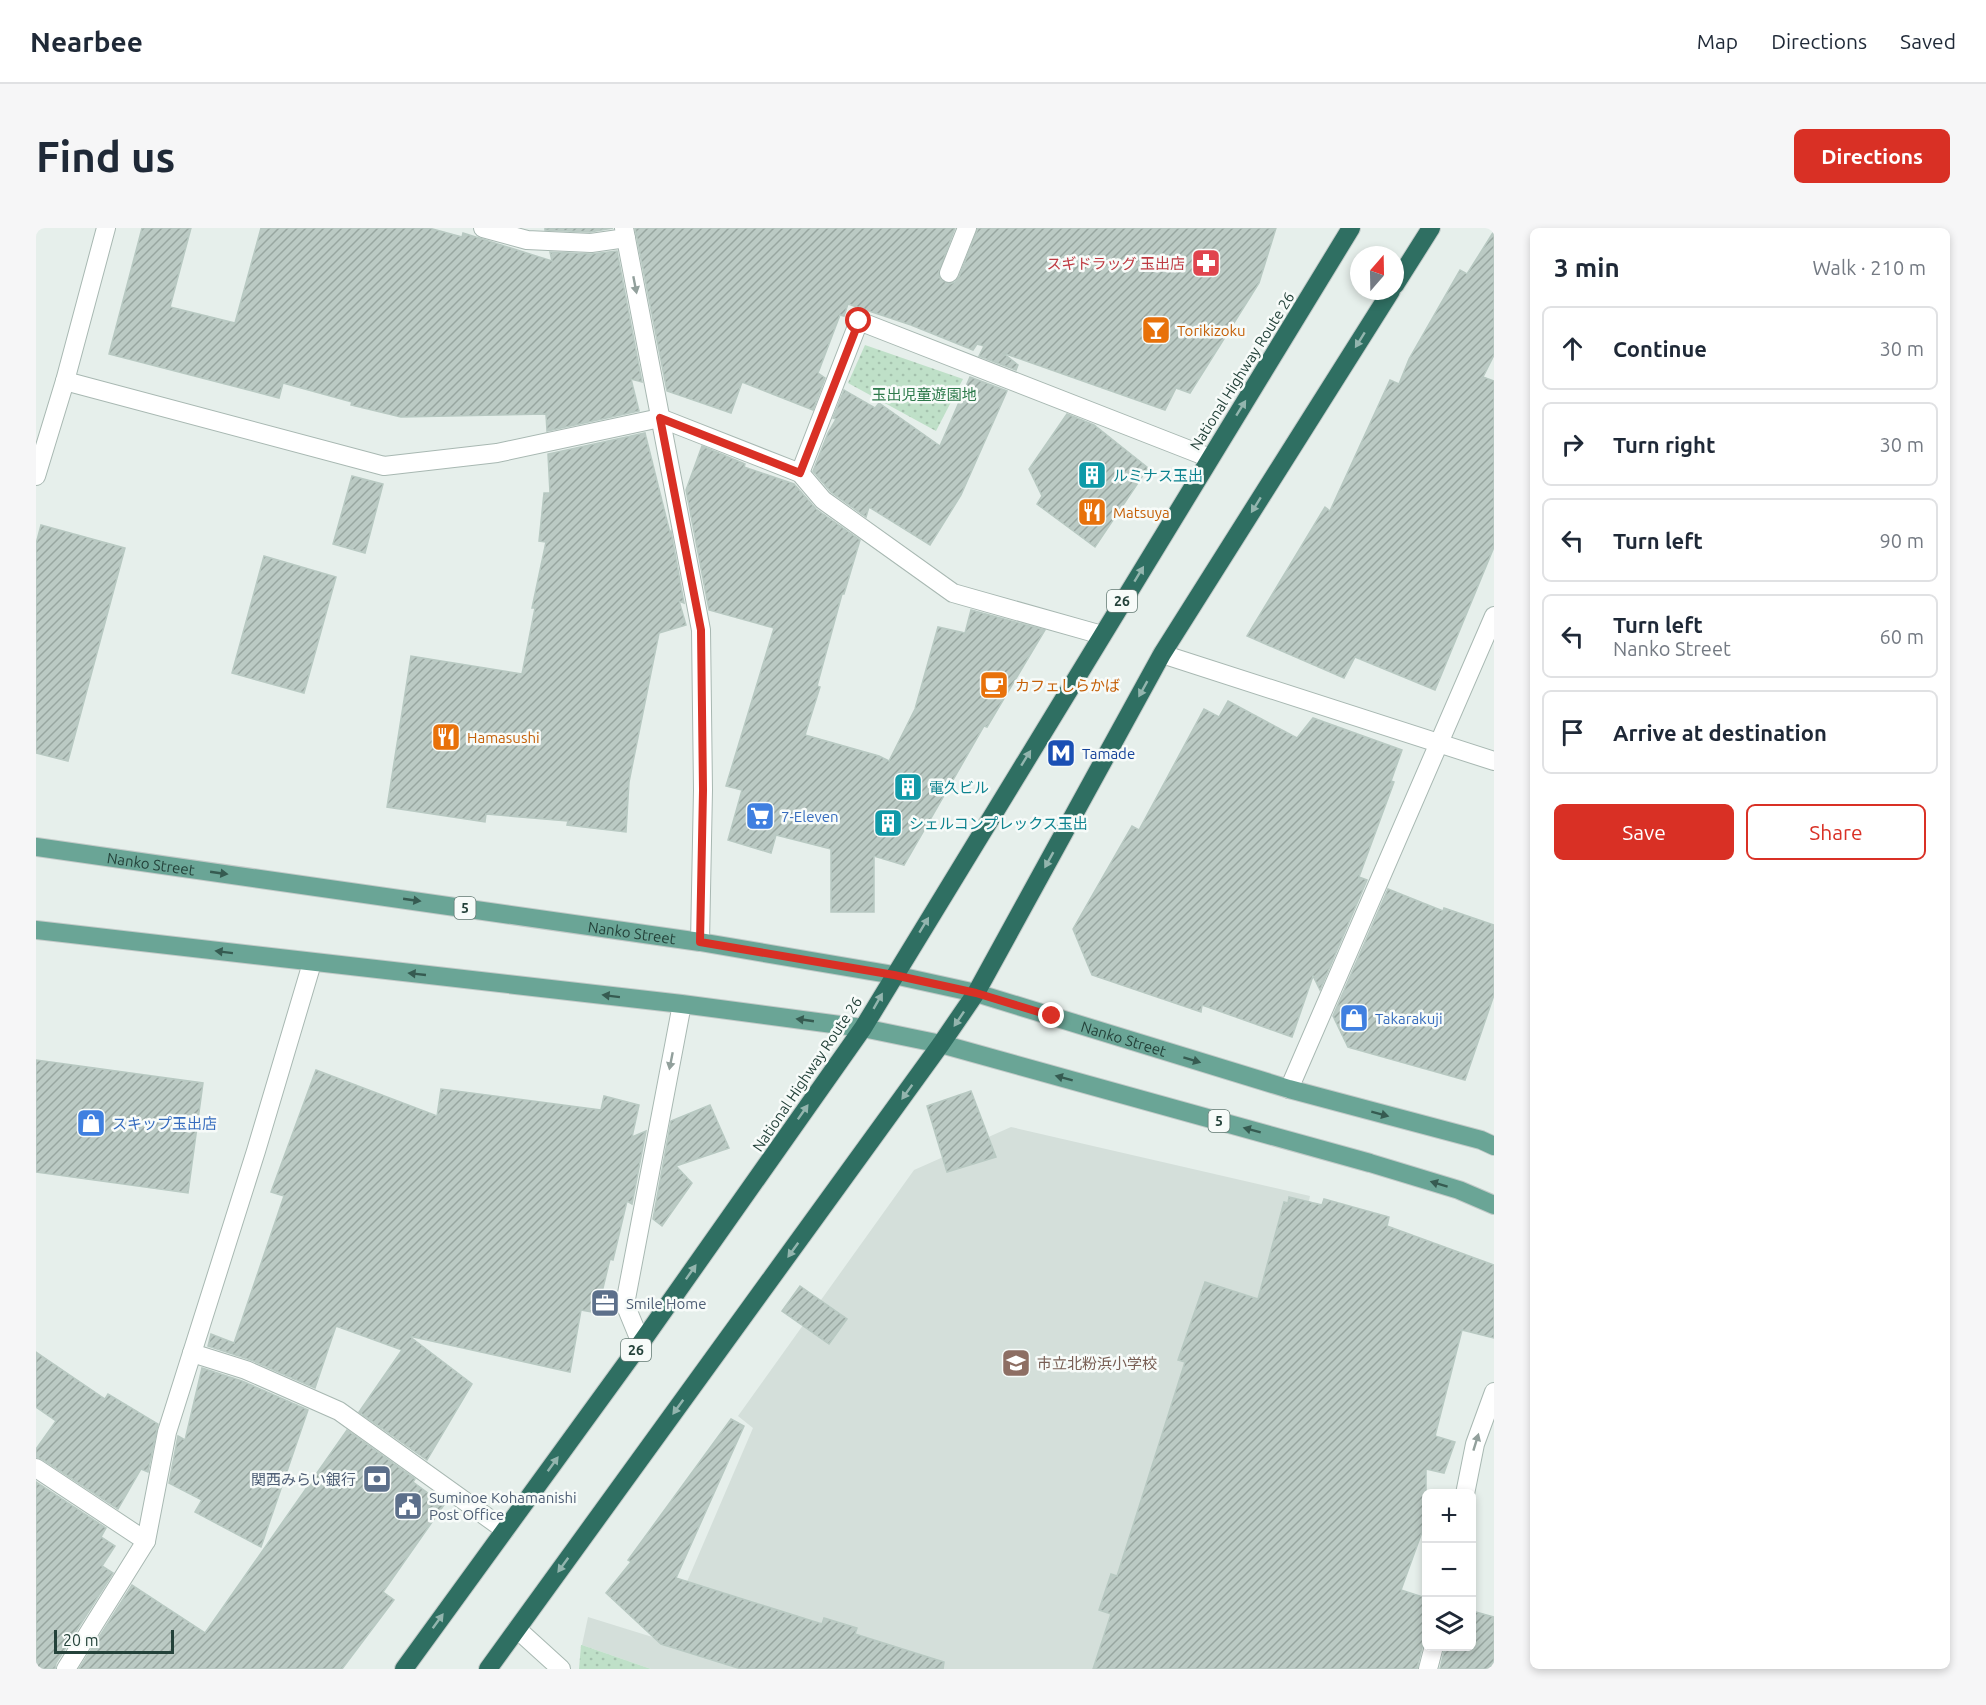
<!DOCTYPE html>
<meta charset="utf-8">
<style>
:root{--surface:#fff;--page:#f6f6f7;--text:#1f2937;--muted:#747a83;--line:#e0e1e3;--accent:#d93025}
body{margin:0;font-family:Ubuntu,"Noto Sans JP",sans-serif;background:var(--page);color:var(--text)}
.controls{position:absolute;right:18px;bottom:18px;display:grid;overflow:hidden;border-radius:9px;box-shadow:0 3px 9px #0003}
.controls button{width:54px;height:54px;display:grid;place-items:center;padding:0;border:0;border-bottom:2px solid var(--line);background:var(--surface);color:var(--text);font:30px sans-serif}
.compass{position:absolute;left:1314px;top:18px;width:54px;height:54px;border-radius:50%;background:var(--surface);box-shadow:0 3px 9px #0003;rotate:20deg}
.scale{position:absolute;left:18px;bottom:15px;width:120px;box-sizing:border-box;padding-left:6px;border:3px solid #24423a;border-top:0;font-size:16px;line-height:21px;white-space:nowrap;color:#24423a;-webkit-text-stroke:4px #f7fbf9;paint-order:stroke}
.stop{position:absolute;width:18px;height:18px;margin:-14px;border:4px solid #d93025;border-radius:50%;background:#fff}
.stop.end{background:#d93025;border-color:#fff;box-shadow:0 2px 6px #0008}
.list{margin:0;padding:0;list-style:none}
h2{display:flex;justify-content:space-between;align-items:center;height:78px;margin:0;padding:0 24px;font-size:26px}
h2 small{font-size:20px;font-weight:400;color:var(--muted)}
.list li{display:grid;grid-template-columns:39px 1fr auto;gap:18px;align-items:center;box-sizing:border-box;height:84px;margin:0 12px 12px;padding:0 12px;border:2px solid var(--line);border-radius:9px}
.list b{display:block;font-size:22px;white-space:nowrap}
.list p{margin:0;font-size:20px;white-space:nowrap;color:var(--muted)}
.list em{font-size:20px;font-style:normal;color:var(--muted)}
.actions{display:flex;gap:12px;padding:18px 24px}
.actions a{flex:1;padding:14px 0;border:2px solid var(--accent);border-radius:9px;text-align:center;font-size:21px;color:var(--accent)}
.actions .main{background:var(--accent);color:#fff}
.icon{flex:none;width:33px;height:33px;fill:none;stroke:currentColor;stroke-width:2;stroke-linecap:round;stroke-linejoin:round}
.map{position:relative;flex:none;width:1458px;height:1441px;overflow:hidden;border-radius:9px}
header{display:flex;align-items:center;gap:36px;box-sizing:border-box;height:84px;padding:0 30px;background:var(--surface);border-bottom:2px solid var(--line)}
header strong{font-size:28px}
nav{display:flex;gap:33px;margin-inline-start:auto;font-size:21px}
.intro{display:flex;align-items:center;justify-content:space-between;box-sizing:border-box;height:144px;padding:0 36px}
h1{margin:0;font-size:42px}
.button{padding:15px 27px;border-radius:9px;background:var(--accent);color:#fff;font-size:21px;font-weight:700}
main{display:flex;gap:36px;padding:0 36px}
aside{flex:1;background:var(--surface);border-radius:9px;box-shadow:0 3px 9px #0003}
.map>svg:first-child{display:block}
.built{fill:#d4dfda}
.park{fill:url(#park-dots)}
.building{fill:url(#building-hatch);stroke:#b8c9c2;stroke-width:1.5}
.lines{fill:none;stroke-linecap:round;stroke-linejoin:round}
.minor-casing{stroke:#a8b8b2;stroke-width:20}
.major-casing{stroke:#c2cac8;stroke-width:20}
.highway-casing{stroke:#c2cac8;stroke-width:20}
.minor{stroke:#fff;stroke-width:18}
.major{stroke:#6aa596;stroke-width:18}
.highway{stroke:#2f6f62;stroke-width:18}
.oneway{fill:#92a09c}
.oneway2{fill:#93b5ae}
.oneway3{fill:#365b51}
.route{stroke:#d93025;stroke-width:8}
.labels{text-anchor:middle;dominant-baseline:central;stroke-width:5;stroke-linejoin:round;paint-order:stroke}
.shield{fill:#f7fbf9;stroke:#637a73;stroke-width:1.5}
.shield-label{font-size:14px;font-weight:bold;fill:#24423a}
.health-label{font-size:15px;fill:#be3a42;stroke:#f7fbf9;text-anchor:end}
.food-label{font-size:15px;fill:#c56008;stroke:#f7fbf9;text-anchor:start}
.street-label{font-size:15px;fill:#24423a;stroke:#f7fbf9}
.park-label{font-size:15px;fill:#2d7a4b;stroke:#f7fbf9}
.culture-label{font-size:15px;fill:#0d838f;stroke:#f7fbf9;text-anchor:start}
.transit-label{font-size:15px;fill:#164399;stroke:#f7fbf9;text-anchor:start}
.shop-label{font-size:15px;fill:#366cbe;stroke:#f7fbf9;text-anchor:start}
.service-label{font-size:15px;fill:#4e5e75;stroke:#f7fbf9;text-anchor:start}
.education-label{font-size:15px;fill:#785e54;stroke:#f7fbf9;text-anchor:start}
</style>
<header>
<strong>Nearbee</strong>
<nav><a>Map</a><a>Directions</a><a>Saved</a></nav>
</header>
<div class="intro"><h1>Find us</h1><a class="button">Directions</a></div>
<main>
<div class="map">
<svg width="1458" height="1441" viewBox="0 0 1458 1441">
<defs>
<pattern id="park-dots" width="8" height="8" patternUnits="userSpaceOnUse" patternTransform="scale(1.5)"><rect width="8" height="8" fill="#bfe0c8"/><path d="M2 2h.1M6 6h.1" fill="none" stroke="#a4c1ad" stroke-width="1.8" stroke-linecap="round"/></pattern>
<pattern id="building-hatch" width="6" height="6" patternUnits="userSpaceOnUse" patternTransform="scale(1.5)"><rect width="6" height="6" fill="#bbcac4"/><path d="M-1 1l2-2M0 6l6-6M5 7l2-2" fill="none" stroke="#98a6a0"/></pattern>
</defs>
<rect width="100%" height="100%" fill="#e6efeb"/>
<polygon class="built" points="975,899 1274,968 1249,1083 1144,1441 615,1441 546,1417 552,1389 626,1412 717,1200 702,1188 878,942"/>
<g class="park">
<polygon points="829,117 927,151 900,203 812,155"/>
<polygon points="545,1417 546,1417 615,1441 543,1441"/>
</g>
<g class="building">
<polygon points="106,0 155,0 134,79 199,95 225,0 393,0 426,9 427,5 516,33 514,24 555,26 581,23 606,154 595,151 603,183 511,203 510,186 365,189 315,177 316,174 247,155 243,170 73,126"/>
<polygon points="509,0 577,0 554,4 509,2"/>
<polygon points="599,0 919,0 902,46 905,52 914,56 919,54 923,49 942,0 1240,0 1223,55 1154,165 1140,160 1129,182 967,125 982,137 980,142 943,128 948,118 941,116 937,122 875,97 812,76 808,88 804,87 782,145 789,150 777,182 706,154 695,185 631,163"/>
<polygon points="1458,3 1458,127 1447,149 1458,153 1458,319 1399,462 1319,429 1308,450 1211,408 1289,279 1294,283 1354,152 1363,156 1373,131 1424,42 1431,46"/>
<polygon points="934,149 971,163 925,267 894,317 833,279 830,289 795,264 777,243 792,205 800,191 797,190 808,162 839,180 843,175 904,218"/>
<polygon points="1031,186 1058,197 1112,240 1059,319 1001,276 1006,268 993,241"/>
<polygon points="609,205 634,305 635,303 648,375 643,373 650,397 623,405 593,554 590,604 531,597 532,593 450,586 449,594 351,579 375,428 486,446 499,380 496,380 510,314 503,313 508,265 514,265 512,226"/>
<polygon points="666,218 709,236 708,239 758,256 780,281 824,312 808,366 806,366 781,458 784,459 769,507 843,528 853,533 879,481 902,399 929,405 935,382 1009,402 951,499 948,498 868,637 838,628 838,684 795,684 795,621 740,607 735,625 692,612 706,562 690,558 738,400 673,382 650,262"/>
<polygon points="316,248 347,256 329,325 297,316"/>
<polygon points="5,297 89,320 32,533 0,525 0,316"/>
<polygon points="228,328 300,349 268,465 196,445"/>
<polygon points="1192,473 1261,510 1277,490 1366,522 1355,553 1358,554 1323,649 1331,652 1284,762 1277,748 1256,809 1166,777 1165,784 1056,747 1037,701 1096,598 1103,602 1168,481 1183,489"/>
<polygon points="1352,661 1407,683 1408,680 1458,697 1458,767 1429,852 1312,819 1297,788"/>
<polygon points="0,832 167,855 152,965 0,944"/>
<polygon points="280,842 401,888 405,861 565,882 568,868 603,877 596,909 610,903 596,976 591,973 577,1032 574,1031 561,1085 545,1082 534,1144 373,1108 436,1156 391,1232 323,1184 366,1122 300,1098 279,1160 215,1132 172,1118 175,1106 198,1115 248,968 235,964"/>
<polygon points="935,863 960,929 911,944 891,878"/>
<polygon points="674,877 693,920 640,938 656,955 626,998 617,991 635,893"/>
<polygon points="1253,969 1286,977 1288,971 1353,989 1351,998 1458,1037 1458,1110 1426,1102 1399,1208 1419,1214 1408,1245 1390,1241 1390,1293 1365,1362 1390,1370 1390,1410 1387,1415 1381,1441 1057,1441 1075,1386 1063,1382 1075,1346 1081,1348 1149,1134 1142,1132 1169,1054 1222,1071 1248,974 1252,975"/>
<polygon points="764,1058 811,1091 793,1116 746,1083"/>
<polygon points="0,1124 69,1171 72,1166 122,1196 112,1244 105,1241 82,1281 6,1231 0,1229 0,1221 20,1193 0,1179"/>
<polygon points="166,1140 206,1153 272,1182 225,1319 159,1284 166,1272 133,1255 142,1208 149,1212"/>
<polygon points="695,1191 708,1198 640,1350 786,1396 788,1390 821,1400 819,1406 908,1434 907,1441 705,1441 625,1416 570,1365 595,1334 592,1332"/>
<polygon points="311,1202 379,1251 377,1254 408,1277 347,1364 358,1372 306,1441 43,1441 96,1357 169,1405"/>
<polygon points="0,1254 70,1300 65,1309 79,1318 66,1338 77,1345 20,1435 19,1441 0,1441"/>
<polygon points="1436,1383 1458,1389 1458,1441 1404,1441 1409,1419 1436,1419"/>
</g>
<g class="lines">
<g class="minor-casing">
<g id="minor">
<polyline points="447,0 491,12 555,15 590,10"/>
<polyline points="588,0 665,402 667,562 664,714"/>
<polyline points="913,45 931,0"/>
<polyline points="29,153 348,238 461,225 624,190 764,245 787,272 917,365 1066,407"/>
<polyline points="764,245 823,93 1174,230"/>
<polyline points="0,248 29,153 70,0"/>
<polyline points="1126,426 1458,533"/>
<polyline points="1253,861 1458,388"/>
<polyline points="605,1115 589,1076 646,776"/>
<polyline points="156,1125 210,1142 303,1183 469,1302"/>
<polyline points="0,1240 110,1313"/>
<polyline points="1429,1266 1439,1216 1458,1164"/>
<polyline points="481,1401 525,1441"/>
<polyline points="30,1441 110,1313 131,1204 220,923 276,735"/>
<polyline points="1392,1441 1398,1418"/>
</g>
</g>
<g class="major-casing">
<g id="major">
<path id="s1" d="M0 619 664 714 858 747 940 765 1253 861 1445 912 1458 918"/>
<polyline points="0,702 646,776 827,800 905,816 1334,935 1423,962 1458,977"/>
</g>
</g>
<g class="highway-casing">
<g id="highway">
<polyline points="1359,57 1395,0"/>
<polyline points="368,1441 605,1115 827,800 1315,0"/>
<polyline points="452,1441 905,816 940,765 1126,426 1355,63"/>
</g>
</g>
<use href="#minor" class="minor"/>
<use href="#major" class="major"/>
<use href="#highway" class="highway"/>
</g>
<defs><path id="oneway-solid" d="M-6-.8H1V-3.2L6.5 0L1 3.2V.8H-6Z" transform="scale(1.5)"/></defs>
<g class="oneway">
<use href="#oneway-solid" transform="translate(599 57) rotate(79)"/>
<use href="#oneway-solid" transform="translate(635 833) rotate(101)"/>
<use href="#oneway-solid" transform="translate(1440 1214) rotate(-73)"/>
</g>
<g class="oneway2">
<use href="#oneway-solid" transform="translate(1324 112) rotate(122)"/>
<use href="#oneway-solid" transform="translate(1205 180) rotate(-58)"/>
<use href="#oneway-solid" transform="translate(1220 277) rotate(122)"/>
<use href="#oneway-solid" transform="translate(1103 346) rotate(-59)"/>
<use href="#oneway-solid" transform="translate(1107 461) rotate(119)"/>
<use href="#oneway-solid" transform="translate(990 530) rotate(-58)"/>
<use href="#oneway-solid" transform="translate(1013 632) rotate(119)"/>
<use href="#oneway-solid" transform="translate(888 697) rotate(-59)"/>
<use href="#oneway-solid" transform="translate(842 773) rotate(-60)"/>
<use href="#oneway-solid" transform="translate(923 791) rotate(124)"/>
<use href="#oneway-solid" transform="translate(871 864) rotate(126)"/>
<use href="#oneway-solid" transform="translate(767 884) rotate(-55)"/>
<use href="#oneway-solid" transform="translate(757 1022) rotate(126)"/>
<use href="#oneway-solid" transform="translate(655 1044) rotate(-55)"/>
<use href="#oneway-solid" transform="translate(642 1179) rotate(126)"/>
<use href="#oneway-solid" transform="translate(517 1236) rotate(-54)"/>
<use href="#oneway-solid" transform="translate(527 1337) rotate(126)"/>
<use href="#oneway-solid" transform="translate(402 1393) rotate(-54)"/>
</g>
<g class="oneway3">
<use href="#oneway-solid" transform="translate(183 645) rotate(8)"/>
<use href="#oneway-solid" transform="translate(376 672) rotate(8)"/>
<use href="#oneway-solid" transform="translate(188 724) rotate(-173)"/>
<use href="#oneway-solid" transform="translate(381 746) rotate(-174)"/>
<use href="#oneway-solid" transform="translate(575 768) rotate(-173)"/>
<use href="#oneway-solid" transform="translate(769 792) rotate(-172)"/>
<use href="#oneway-solid" transform="translate(1156 832) rotate(17)"/>
<use href="#oneway-solid" transform="translate(1028 850) rotate(-165)"/>
<use href="#oneway-solid" transform="translate(1344 886) rotate(15)"/>
<use href="#oneway-solid" transform="translate(1216 902) rotate(-165)"/>
<use href="#oneway-solid" transform="translate(1403 956) rotate(-163)"/>
</g>
<g class="lines">
<polyline class="route" points="823,93 764,245 624,190 665,402 667,562 664,714 858,747 940,765 1016,788"/>
</g>
<defs>
<g id="pharmacy-square" transform="scale(1.5)"><rect x="-9" y="-9" width="18" height="18" rx="4" fill="#e0444e" stroke="#f7fbf9"/><path d="M-2-6h4v4h4v4h-4v4h-4v-4h-4v-4h4Z" fill="#fff"/></g>
<g id="bar-square" transform="scale(1.5)"><rect x="-9" y="-9" width="18" height="18" rx="4" fill="#e8710a" stroke="#f7fbf9"/><path d="M-6-5H6L.8 .8V4.5H3.5V6h-7V4.5H-.8V.8Z" fill="#fff"/></g>
<g id="building-square" transform="scale(1.5)"><rect x="-9" y="-9" width="18" height="18" rx="4" fill="#0f9aa8" stroke="#f7fbf9"/><path d="M-4-6H4V6H1V3H-1V6H-4ZM-2.5-4.3h1.7v1.8h-1.7ZM.8-4.3h1.7v1.8H.8ZM-2.5-1h1.7V.8h-1.7ZM.8-1h1.7V.8H.8Z" fill="#fff"/></g>
<g id="restaurant-square" transform="scale(1.5)"><rect x="-9" y="-9" width="18" height="18" rx="4" fill="#e8710a" stroke="#f7fbf9"/><path d="M-5-6h1v4h1v-4h1v4h1v-4h1v5L-1.5 .5V6h-2V.5L-5-1ZM5-6V6H3V1.5H1.5Q1.5-4 5-6Z" fill="#fff"/></g>
<g id="cafe-square" transform="scale(1.5)"><rect x="-9" y="-9" width="18" height="18" rx="4" fill="#e8710a" stroke="#f7fbf9"/><path d="M-5.5-4.5H6V0H3Q3 3.5 0 3.5H-2.5Q-5.5 3.5-5.5 0ZM3-3.2v2h1.7v-2ZM-6 4.5H4V6H-6Z" fill="#fff"/></g>
<g id="metro-square" transform="scale(1.5)"><rect x="-9" y="-9" width="18" height="18" rx="4" fill="#1a4fb4" stroke="#f7fbf9"/><path d="M-5.5 5V-5H-3L0 0L3-5H5.5V5H3V-.5L0 4L-3-.5V5Z" fill="#fff"/></g>
<g id="supermarket-square" transform="scale(1.5)"><rect x="-9" y="-9" width="18" height="18" rx="4" fill="#3f7fe0" stroke="#f7fbf9"/><path d="M-6-5.5h2.5l.6 2H6L4.5 2H-2.5L-4.4-4H-6ZM-1.5 3.2a1.3 1.3 0 1 0 .1 0ZM3 3.2a1.3 1.3 0 1 0 .1 0Z" fill="#fff"/></g>
<g id="shop-square" transform="scale(1.5)"><rect x="-9" y="-9" width="18" height="18" rx="4" fill="#3f7fe0" stroke="#f7fbf9"/><path d="M-5-2.5h2.3a2.7 3.5 0 0 1 5.4 0H5L5.5 6h-11ZM-1.5-2.5h3a1.5 2.3 0 0 0-3 0Z" fill="#fff"/></g>
<g id="office-square" transform="scale(1.5)"><rect x="-9" y="-9" width="18" height="18" rx="4" fill="#5c6f8a" stroke="#f7fbf9"/><path d="M-6-3h4V-5.5h4V-3h4V5H-6ZM-1-4.5V-3h2v-1.5ZM-6 0V1H6V0Z" fill="#fff"/></g>
<g id="school-square" transform="scale(1.5)"><rect x="-9" y="-9" width="18" height="18" rx="4" fill="#8d6e63" stroke="#f7fbf9"/><path d="M0-5L7-2L0 1L-7-2ZM-4 1L0 2.5L4 1V4Q0 6-4 4Z" fill="#fff"/></g>
<g id="bank-square" transform="scale(1.5)"><rect x="-9" y="-9" width="18" height="18" rx="4" fill="#5c6f8a" stroke="#f7fbf9"/><path d="M-6-4H6V4H-6ZM0-2.3a2.3 2.3 0 1 0 0 4.6a2.3 2.3 0 1 0 0-4.6Z" fill="#fff"/></g>
<g id="civic-square" transform="scale(1.5)"><rect x="-9" y="-9" width="18" height="18" rx="4" fill="#5c6f8a" stroke="#f7fbf9"/><path d="M-.6-6.5H3V-4.5H.6V-3L4-1V1h2V6H-6V1h2V-1L-.6-3ZM-1.2 2.5V6h2.4V2.5Z" fill="#fff"/></g>
</defs>
<g fill-rule="evenodd">
<use href="#pharmacy-square" x="1170" y="35"/>
<use href="#bar-square" x="1120" y="102"/>
<use href="#building-square" x="1056" y="247"/>
<use href="#restaurant-square" x="1056" y="284"/>
<use href="#cafe-square" x="958" y="457"/>
<use href="#restaurant-square" x="410" y="509"/>
<use href="#metro-square" x="1025" y="525"/>
<use href="#building-square" x="872" y="559"/>
<use href="#supermarket-square" x="724" y="588"/>
<use href="#building-square" x="852" y="595"/>
<use href="#shop-square" x="1318" y="790"/>
<use href="#shop-square" x="55" y="895"/>
<use href="#office-square" x="569" y="1075"/>
<use href="#school-square" x="980" y="1135"/>
<use href="#bank-square" x="341" y="1251"/>
<use href="#civic-square" x="372" y="1278"/>
</g>
<g class="labels">
<g class="shield">
<rect x="1071" y="362" width="30" height="22" rx="4.5"/>
<rect x="418.5" y="669" width="21" height="22" rx="4.5"/>
<rect x="1172.5" y="882" width="21" height="22" rx="4.5"/>
<rect x="585" y="1111" width="30" height="22" rx="4.5"/>
</g>
<g class="shield-label">
<text x="1086" y="373">26</text>
<text x="429" y="680">5</text>
<text x="1183" y="893">5</text>
<text x="600" y="1122">26</text>
</g>
<g class="health-label">
<text x="1149" y="35">スギドラッグ 玉出店</text>
</g>
<g class="food-label">
<text x="1141" y="102">Torikizoku</text>
<text x="1077" y="284">Matsuya</text>
<text x="979" y="457">カフェしらかば</text>
<text x="431" y="509">Hamasushi</text>
</g>
<g class="street-label">
<text transform="translate(1206 143) rotate(-58)">National Highway Route 26</text>
<text stroke="none"><textPath href="#s1" startOffset="116">Nanko Street</textPath></text>
<text stroke="none"><textPath href="#s1" startOffset="602">Nanko Street</textPath></text>
<text stroke="none"><textPath href="#s1" startOffset="1106">Nanko Street</textPath></text>
<text transform="translate(771 846) rotate(-56)">National Highway Route 26</text>
</g>
<g class="park-label">
<text x="888" y="166">玉出児童遊園地</text>
</g>
<g class="culture-label">
<text x="1077" y="247">ルミナス玉出</text>
<text x="893" y="559">電久ビル</text>
<text x="873" y="595">シェルコンプレックス玉出</text>
</g>
<g class="transit-label">
<text x="1046" y="525">Tamade</text>
</g>
<g class="shop-label">
<text x="745" y="588">7-Eleven</text>
<text x="1339" y="790">Takarakuji</text>
<text x="76" y="895">スキップ玉出店</text>
</g>
<g class="service-label">
<text x="590" y="1075">Smile Home</text>
<text x="320" y="1251" text-anchor="end">関西みらい銀行</text>
<text x="393" y="1269">Suminoe Kohamanishi<tspan x="393" dy="17">Post Office</tspan></text>
</g>
<g class="education-label">
<text x="1001" y="1135">市立北粉浜小学校</text>
</g>
</g>
</svg>
<div class="controls">
<button>+</button>
<button>−</button>
<button><svg class="icon" aria-label="layers" viewBox="0 0 24 24"><path d="M12 4l9 5-9 5-9-5zM3 14l9 5 9-5"/></svg></button>
</div>
<svg class="compass" viewBox="-18 -18 36 36"><path d="M0-13l5 13h-10z" fill="#e53935"/><path d="M0 13l5-13h-10z" fill="#747a83"/></svg>
<div class="scale">20 m</div>
<div class="stop" style="left:823px;top:93px"></div>
<div class="stop end" style="left:1016px;top:788px"></div>
</div>
<aside>
<h2>3 min<small>Walk · 210 m</small></h2>
<ul class="list">
<li><svg class="icon" aria-label="ahead" viewBox="0 0 24 24"><path d="M12 20V5M6 11l6-6 6 6"/></svg><div><b>Continue</b></div><em>30 m</em></li>
<li><svg class="icon" aria-label="right" viewBox="0 0 24 24"><path d="M7 20v-9h11M14 6l5 5-5 5"/></svg><div><b>Turn right</b></div><em>30 m</em></li>
<li><svg class="icon" aria-label="left" viewBox="0 0 24 24"><path d="M17 20v-9H6M10 6l-5 5 5 5"/></svg><div><b>Turn left</b></div><em>90 m</em></li>
<li><svg class="icon" aria-label="left" viewBox="0 0 24 24"><path d="M17 20v-9H6M10 6l-5 5 5 5"/></svg><div><b>Turn left</b><p>Nanko Street</p></div><em>60 m</em></li>
<li><svg class="icon" aria-label="arrive" viewBox="0 0 24 24"><path d="M6 21V4h12l-3 4 3 4H6"/></svg><div><b>Arrive at destination</b></div></li>
</ul>
<div class="actions"><a class="main">Save</a><a>Share</a></div>
</aside>
</main>
